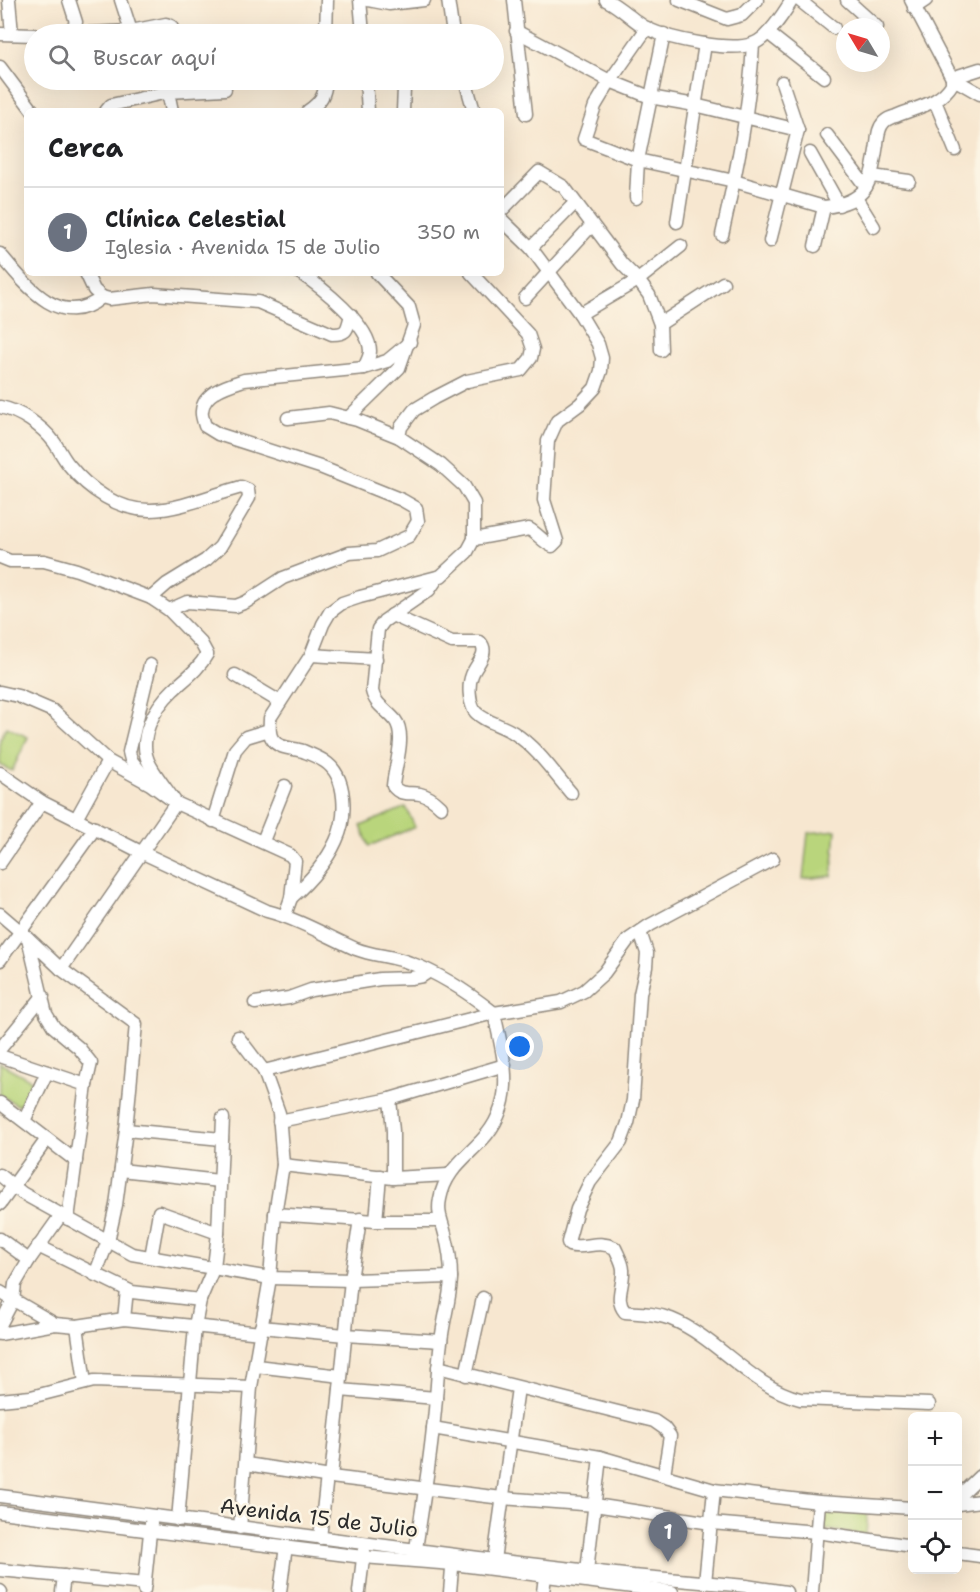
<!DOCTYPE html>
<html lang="es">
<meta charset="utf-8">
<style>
:root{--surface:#fff;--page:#f6f6f6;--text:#202124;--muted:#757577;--line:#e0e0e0;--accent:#2563eb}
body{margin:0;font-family:"Shantell Sans",sans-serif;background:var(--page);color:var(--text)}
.controls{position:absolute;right:18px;bottom:18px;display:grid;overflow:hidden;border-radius:9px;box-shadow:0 6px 24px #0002}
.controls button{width:54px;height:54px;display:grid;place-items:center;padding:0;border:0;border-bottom:2px solid var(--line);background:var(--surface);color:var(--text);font:30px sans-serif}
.compass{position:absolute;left:836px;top:18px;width:54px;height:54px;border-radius:50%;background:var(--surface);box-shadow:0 6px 24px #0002;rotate:308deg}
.you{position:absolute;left:520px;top:1047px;width:21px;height:21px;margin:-15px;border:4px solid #fff;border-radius:50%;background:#1a73e8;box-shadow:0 0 0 9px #1a73e833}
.badge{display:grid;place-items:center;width:39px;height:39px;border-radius:50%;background:var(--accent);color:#fff;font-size:20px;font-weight:700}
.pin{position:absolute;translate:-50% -50px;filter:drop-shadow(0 2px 3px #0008)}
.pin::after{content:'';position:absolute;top:32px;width:21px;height:18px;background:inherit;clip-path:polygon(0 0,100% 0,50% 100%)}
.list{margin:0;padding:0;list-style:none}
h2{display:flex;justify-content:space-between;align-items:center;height:78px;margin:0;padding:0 24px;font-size:26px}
h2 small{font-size:20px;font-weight:400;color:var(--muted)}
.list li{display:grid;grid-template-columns:39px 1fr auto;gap:18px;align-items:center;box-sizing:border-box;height:90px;padding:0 24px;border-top:2px solid var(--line)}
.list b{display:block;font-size:22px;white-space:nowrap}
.list p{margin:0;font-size:20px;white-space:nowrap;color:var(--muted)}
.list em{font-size:20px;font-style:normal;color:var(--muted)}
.icon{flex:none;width:33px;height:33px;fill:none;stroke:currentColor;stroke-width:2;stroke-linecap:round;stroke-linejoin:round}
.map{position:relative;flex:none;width:980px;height:1592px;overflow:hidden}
.search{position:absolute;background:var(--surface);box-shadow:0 6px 24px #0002;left:24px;top:24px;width:480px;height:66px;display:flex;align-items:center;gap:15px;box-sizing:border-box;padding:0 21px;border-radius:33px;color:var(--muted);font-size:22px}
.panel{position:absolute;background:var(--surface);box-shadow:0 6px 24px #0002;left:24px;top:108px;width:480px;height:168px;border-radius:9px}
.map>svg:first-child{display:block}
.grass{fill:#b9d57b;stroke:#728053;stroke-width:1.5}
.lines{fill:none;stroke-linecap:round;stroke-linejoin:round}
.minor-casing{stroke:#91897e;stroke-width:15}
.minor{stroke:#fff;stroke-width:12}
.labels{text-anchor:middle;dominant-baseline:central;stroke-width:5;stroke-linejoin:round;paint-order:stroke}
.street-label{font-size:21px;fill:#2b2b2b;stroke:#fcf5e5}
</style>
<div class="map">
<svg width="980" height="1592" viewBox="0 0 980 1592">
<rect width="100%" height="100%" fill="#fcf5e5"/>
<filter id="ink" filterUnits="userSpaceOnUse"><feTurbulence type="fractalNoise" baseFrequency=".0167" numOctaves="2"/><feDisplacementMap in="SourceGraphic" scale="12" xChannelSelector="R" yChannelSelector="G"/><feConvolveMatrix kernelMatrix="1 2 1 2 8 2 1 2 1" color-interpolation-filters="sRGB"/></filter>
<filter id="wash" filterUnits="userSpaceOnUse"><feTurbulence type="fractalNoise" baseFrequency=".008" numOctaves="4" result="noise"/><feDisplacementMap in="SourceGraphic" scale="24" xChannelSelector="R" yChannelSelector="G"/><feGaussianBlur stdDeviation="1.35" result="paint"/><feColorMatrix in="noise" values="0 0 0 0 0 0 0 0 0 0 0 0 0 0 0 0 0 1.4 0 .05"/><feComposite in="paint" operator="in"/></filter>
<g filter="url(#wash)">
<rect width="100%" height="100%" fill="#f7e7d0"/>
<g class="grass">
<polygon points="6,727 28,737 12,771 0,765 0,740"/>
<polygon points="406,807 415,827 369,846 361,826"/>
<polygon points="836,830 832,876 803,879 808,833"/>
<polygon points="0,1063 33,1081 19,1106 0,1095"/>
<polygon points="825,1505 868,1511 866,1535 822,1529"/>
</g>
</g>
<g filter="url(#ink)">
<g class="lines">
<g class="minor-casing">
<g id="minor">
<polyline points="9,0 12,34"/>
<polyline points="121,0 131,31"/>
<polyline points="360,0 363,34"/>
<polyline points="368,0 389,4 424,0"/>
<polyline points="448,0 453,34"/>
<polyline points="514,0 526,114"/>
<path d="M606 0C621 7 633 21 648 29 670 39 729 52 752 44 767 40 784 13 792 0"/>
<polyline points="679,0 727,19 742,15 757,0"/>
<polyline points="799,0 834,28"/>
<polyline points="847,0 877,27"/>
<polyline points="914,8 926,0"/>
<path d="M647 28 610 81 595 106 584 139 638 160 734 181 824 207C869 202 871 183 877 144 878 136 878 128 884 122 887 119 892 117 896 116 917 107 940 104 952 84V78L911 0"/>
<polyline points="516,31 610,81 650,97 695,105 798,130"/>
<polyline points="768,33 824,77"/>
<polyline points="0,34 34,35"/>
<polyline points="65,34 72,29 76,22 69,0"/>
<polyline points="68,34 131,31 166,24 171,26 174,34"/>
<polyline points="326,34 327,0"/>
<polyline points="0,67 33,111"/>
<polyline points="952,78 980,94"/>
<polyline points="952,78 980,69"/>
<polyline points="366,80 368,111"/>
<polyline points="465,80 474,111"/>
<polyline points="935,101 955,150"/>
<polyline points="106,111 111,105 168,92 225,89"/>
<polyline points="172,111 168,92 175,80"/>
<path d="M308 111C321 102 325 95 326 80"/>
<polyline points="403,111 404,88"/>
<polyline points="827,135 866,187"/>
<polyline points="810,153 839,205"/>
<polyline points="872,176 909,181"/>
<polyline points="636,198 638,160 664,34"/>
<polyline points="856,198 874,227"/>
<polyline points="501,211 539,172 564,187 622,264 638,280 649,295 660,324 661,350"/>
<polyline points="677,222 705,44"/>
<path d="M722 235C736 173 750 108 753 44"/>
<polyline points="770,241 798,130 782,82"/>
<polyline points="815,246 824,207"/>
<polyline points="531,248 574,204"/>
<path d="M0 254C25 284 61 332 102 297"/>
<path d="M86 273 94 290 102 297 109 299 154 294 258 302 332 334C348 334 347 329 351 315"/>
<path d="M300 273C320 286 370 325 370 351 370 357 366 363 364 368"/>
<polyline points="525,298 592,225"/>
<polyline points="580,314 638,280 681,246"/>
<polyline points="660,324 723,283"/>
<path d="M0 407C20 411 42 426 54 442 59 449 63 458 69 465 88 489 119 511 151 510 181 509 212 495 241 487L248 490 249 498 220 547 206 560 167 584 151 598"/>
<path d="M288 418 329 413 357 420 399 437 441 465 464 486 474 503V539L467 552 441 576 360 597 342 603 330 612 323 624 311 655 270 718C270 725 268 734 273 740 279 749 294 748 303 751 310 754 318 757 324 761 348 776 347 818 336 841 326 863 309 882 291 898"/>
<polyline points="348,418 399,368 414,325 409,307 377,273"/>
<polyline points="399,437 401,427 414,410 434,398 467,381 521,370 531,358 533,349 528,334 471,273"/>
<path d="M474 539 529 529C538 534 543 542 552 546L557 541 544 500 548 441 557 421 580 404 595 388 601 371 602 358 598 344 580 314 531 248 501 219"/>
<path d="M0 557 10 561H44L77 570 151 598 169 610 201 643 207 654C199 669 186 678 173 690 154 708 136 740 150 765 157 778 168 791 176 803L61 969"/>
<path d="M438 577 429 590 384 621 378 629 372 691C375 705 387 710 395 720 407 735 394 769 393 786 400 796 410 792 420 794 429 796 435 801 441 807"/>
<path d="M169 610 187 602 236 606 246 602 283 578 349 553 377 551 409 536 418 521 416 508 402 500 320 467 218 434 205 426C204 422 201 415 202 411 203 392 229 385 244 380L364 368 387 361 410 342"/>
<path d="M392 615 452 642H480C490 653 476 664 472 675 468 685 469 700 474 710 480 720 504 726 514 733 537 748 553 772 571 793"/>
<polyline points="311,655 376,659"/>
<polyline points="235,675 280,702"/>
<polyline points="0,692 18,696 53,711 108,761 150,784 176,803 290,855 295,861 291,898 285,915"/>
<path d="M0 773 42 802 143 853 267 911C298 919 327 936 356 949 374 956 393 956 410 963 439 973 470 994 494 1013 504 1059 518 1103 481 1141 463 1160 445 1172 440 1199 437 1213 442 1221 445 1234 449 1248 451 1264 451 1279 450 1300 443 1321 441 1342 437 1370 437 1399 433 1428 429 1468 422 1508 416 1549"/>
<polyline points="148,781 131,760 129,752 150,665"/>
<polyline points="76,819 108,761"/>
<polyline points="213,821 235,750 246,737 269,730"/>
<polyline points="263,841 285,786"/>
<polyline points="0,863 42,802"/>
<polyline points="0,914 28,938 46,1014 54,1027 79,1048 91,1063 86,1085 68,1219"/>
<path d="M640 932 647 953 646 967 640 994 633 1100 628 1123 621 1142 590 1182 577 1209 568 1242 569 1245C585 1250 596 1239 615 1248 618 1255 623 1263 623 1270 624 1286 614 1299 625 1312 640 1313 656 1313 671 1319 718 1338 751 1387 800 1399L929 1404"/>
<polyline points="28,938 61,969 136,1024 126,1130 116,1205 108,1241 95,1275"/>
<polyline points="0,960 95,828"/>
<polyline points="255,1003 289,998 311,990 380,979 411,978 422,976 428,972"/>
<polyline points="238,1037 264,1071 279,1113 283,1165 275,1214 270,1278 251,1387 240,1528"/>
<polyline points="0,1049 43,996"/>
<polyline points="0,1056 86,1085"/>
<polyline points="264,1071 494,1013 561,1002 584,991 604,973 628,940 650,925 773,859"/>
<polyline points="390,1099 393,1131 393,1178"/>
<polyline points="0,1103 76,1161"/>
<polyline points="24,1121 47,1072"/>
<polyline points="279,1121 390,1099 505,1065"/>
<polyline points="126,1130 222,1139"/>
<polyline points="283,1165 393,1178 448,1175"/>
<polyline points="121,1170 219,1181"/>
<polyline points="0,1175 22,1193 132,1254 270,1278 351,1280 451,1277"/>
<polyline points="0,1204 47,1139"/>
<polyline points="275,1214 376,1221 440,1221"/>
<polyline points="376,1221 380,1176"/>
<polyline points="0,1239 29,1260"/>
<polyline points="38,1246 132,1292 200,1300"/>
<polyline points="151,1257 159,1212 218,1233"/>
<polyline points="0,1292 55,1324"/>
<polyline points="124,1319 127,1290"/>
<polyline points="0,1325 13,1300 15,1284 29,1260 61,1215"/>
<polyline points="77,1326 85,1383"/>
<polyline points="261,1327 345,1335 441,1341"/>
<polyline points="0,1334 55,1324 77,1326 124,1319 261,1333"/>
<polyline points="256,1366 341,1376"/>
<polyline points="438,1367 654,1421 664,1428 670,1436 664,1474"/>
<polyline points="466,1375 483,1298"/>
<polyline points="340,1390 436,1398"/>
<polyline points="0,1400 31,1397 94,1381 251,1387"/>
<polyline points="433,1428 600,1457 714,1490 819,1502 912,1508"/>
<polyline points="246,1464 331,1477 502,1498 595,1505 711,1523 817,1532 912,1546"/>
<polyline points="331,1477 351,1280 360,1219"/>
<polyline points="0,1496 494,1560 633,1576 746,1586 786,1592"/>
<polyline points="958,1497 980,1476"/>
<polyline points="958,1504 980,1501"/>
<polyline points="0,1512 363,1557 453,1564 672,1592"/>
<polyline points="178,1520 195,1326 200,1300 214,1267 218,1233 223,1118"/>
<polyline points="320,1538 327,1476"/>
<polyline points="958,1553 980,1556"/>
<polyline points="494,1560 518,1388"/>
<polyline points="0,1570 145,1584"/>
<polyline points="587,1571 600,1457"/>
<polyline points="705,1583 714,1490"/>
<polyline points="144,1590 151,1523"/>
<polyline points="0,1591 1,1592"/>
<polyline points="62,1592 64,1576"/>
<polyline points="280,1592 286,1546"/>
<polyline points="359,1592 364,1550"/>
<polyline points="450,1592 453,1557"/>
<polyline points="543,1592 546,1569"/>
<polyline points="812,1592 819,1502"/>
</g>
</g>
<use href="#minor" class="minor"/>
</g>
</g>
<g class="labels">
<g class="street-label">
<text transform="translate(319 1518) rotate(7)">Avenida 15 de Julio</text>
</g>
</g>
</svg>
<div class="controls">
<button>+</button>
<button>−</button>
<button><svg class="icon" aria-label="locate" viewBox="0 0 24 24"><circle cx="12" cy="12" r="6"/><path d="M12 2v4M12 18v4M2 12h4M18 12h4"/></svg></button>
</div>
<svg class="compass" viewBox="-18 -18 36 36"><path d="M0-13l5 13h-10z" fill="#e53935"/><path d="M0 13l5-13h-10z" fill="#757577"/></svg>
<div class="you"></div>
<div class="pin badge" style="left:668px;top:1562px;background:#6b7280">1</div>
<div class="search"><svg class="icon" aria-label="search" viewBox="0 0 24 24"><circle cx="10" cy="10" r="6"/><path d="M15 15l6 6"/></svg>Buscar aquí</div>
<section class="panel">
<h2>Cerca<small></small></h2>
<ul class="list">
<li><span class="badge" style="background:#6b7280">1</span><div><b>Clínica Celestial</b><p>Iglesia · Avenida 15 de Julio</p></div><em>350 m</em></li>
</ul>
</section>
</div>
